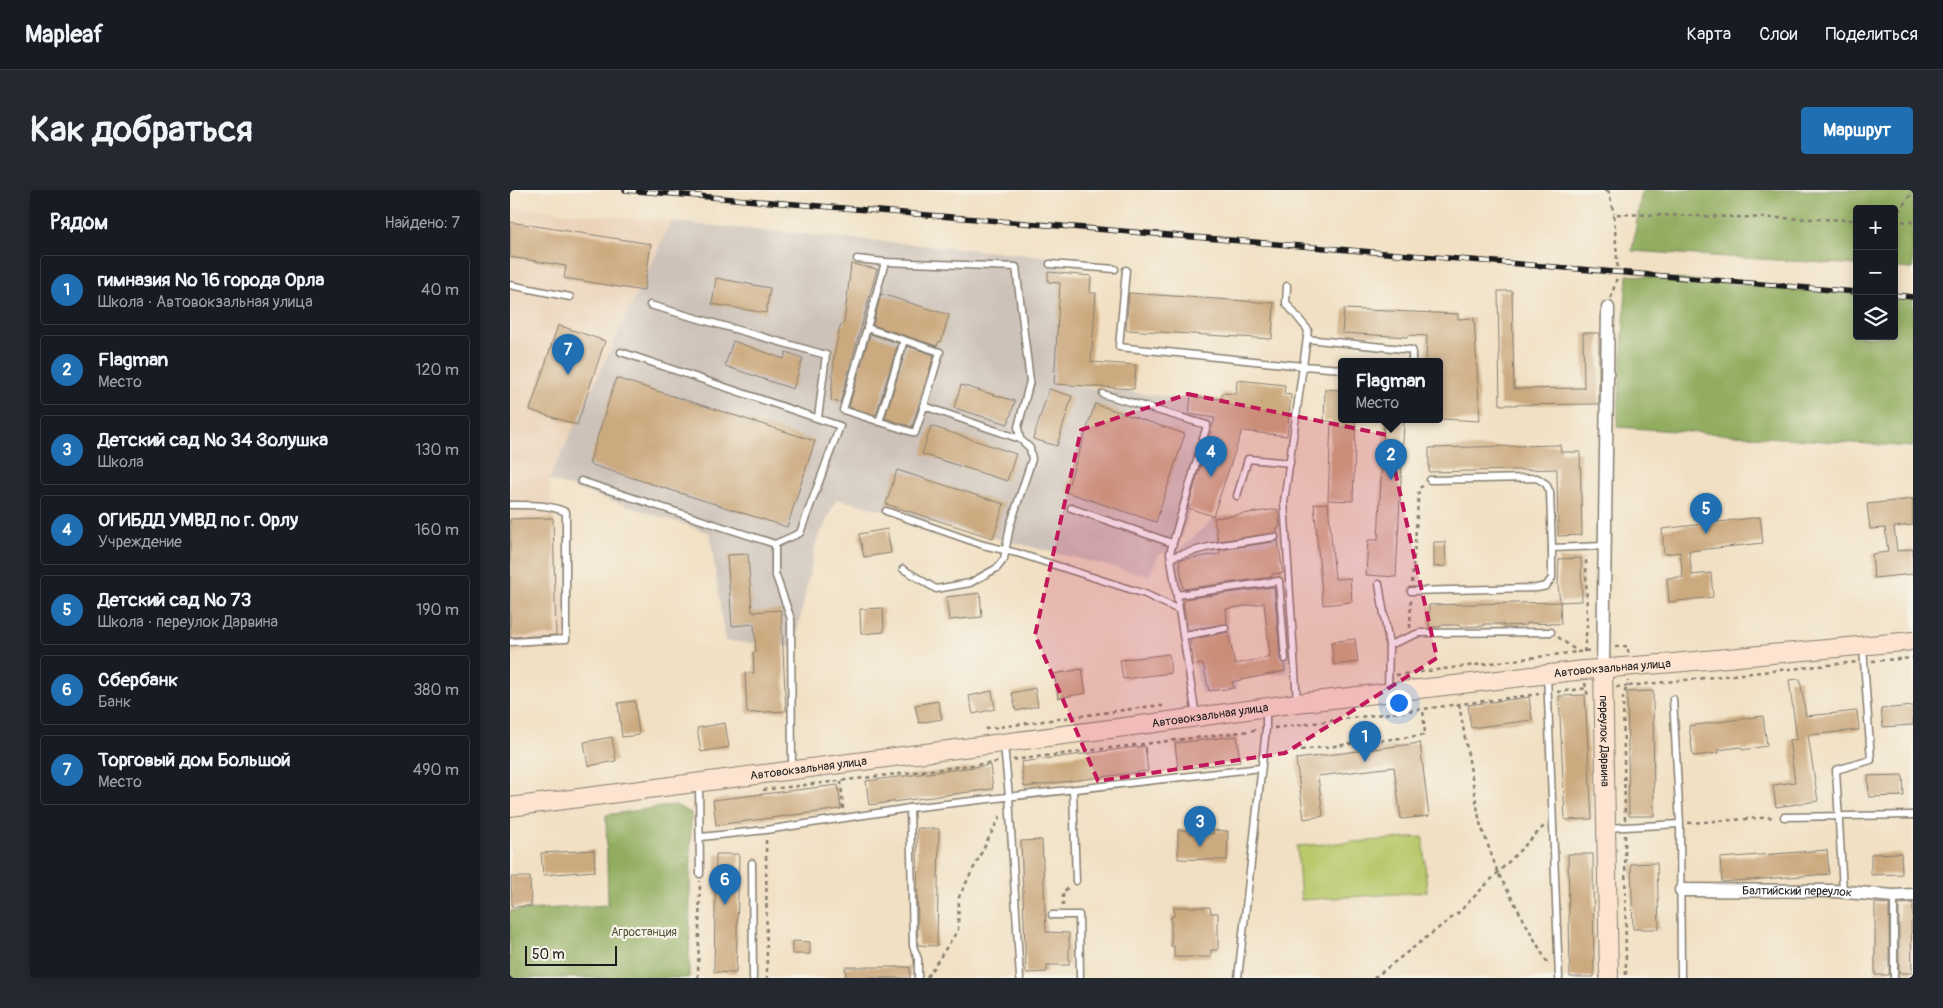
<!DOCTYPE html>
<html lang="ru">
<meta charset="utf-8">
<style>
:root{--surface:#171b24;--page:#242831;--text:#f1f3f6;--muted:#9ea1a6;--line:#363941;--accent:#1f6fb2}
body{margin:0;font-family:Pangolin,sans-serif;background:var(--page);color:var(--text)}
.controls{position:absolute;right:15px;top:15px;display:grid;overflow:hidden;border-radius:5px;box-shadow:0 2px 12px #0003}
.controls button{width:45px;height:45px;display:grid;place-items:center;padding:0;border:0;border-bottom:1px solid var(--line);background:var(--surface);color:var(--text);font:25px sans-serif}
.scale{position:absolute;left:15px;bottom:12px;width:92px;box-sizing:border-box;padding-left:5px;border:2px solid #1c1c1c;border-top:0;font-size:14px;line-height:18px;white-space:nowrap;color:#1c1c1c;-webkit-text-stroke:4px #f7f3e8;paint-order:stroke}
.you{position:absolute;left:888px;top:512px;width:18px;height:18px;margin:-12px;border:4px solid #fff;border-radius:50%;background:#1a73e8;box-shadow:0 0 0 8px #1a73e833}
.badge{display:grid;place-items:center;width:32px;height:32px;border-radius:50%;background:var(--accent);color:#fff;font-size:16px;font-weight:700}
.pin{position:absolute;translate:-50% -41px;filter:drop-shadow(0 1px 2px #0008)}
.pin::after{content:'';position:absolute;top:26px;width:18px;height:15px;background:inherit;clip-path:polygon(0 0,100% 0,50% 100%)}
.popup{position:absolute;left:828px;top:168px;width:105px;height:65px;box-sizing:border-box;display:grid;place-content:center;border-radius:5px;background:var(--surface);filter:drop-shadow(0 1px 4px #0005);font-size:16px;white-space:nowrap;color:var(--muted)}
.popup b{font-size:19px;color:var(--text)}
.popup::after{content:'';position:absolute;left:50%;top:100%;margin-left:-10px;border:10px solid transparent;border-top-color:var(--surface)}
.list{margin:0;padding:0;list-style:none}
h2{display:flex;justify-content:space-between;align-items:center;height:65px;margin:0;padding:0 20px;font-size:21px}
h2 small{font-size:16px;font-weight:400;color:var(--muted)}
.list li{display:grid;grid-template-columns:32px 1fr auto;gap:15px;align-items:center;box-sizing:border-box;height:70px;margin:0 10px 10px;padding:0 10px;border:1px solid var(--line);border-radius:5px}
.list b{display:block;font-size:19px;white-space:nowrap}
.list p{margin:0;font-size:16px;white-space:nowrap;color:var(--muted)}
.list em{font-size:16px;font-style:normal;color:var(--muted)}
.icon{flex:none;width:28px;height:28px;fill:none;stroke:currentColor;stroke-width:2;stroke-linecap:round;stroke-linejoin:round}
.map{position:relative;flex:none;width:1403px;height:788px;overflow:hidden;border-radius:5px}
header{display:flex;align-items:center;gap:30px;box-sizing:border-box;height:70px;padding:0 25px;background:var(--surface);border-bottom:1px solid var(--line)}
header strong{font-size:24px}
nav{display:flex;gap:28px;margin-inline-start:auto;font-size:18px}
.intro{display:flex;align-items:center;justify-content:space-between;box-sizing:border-box;height:120px;padding:0 30px}
h1{margin:0;font-size:35px}
.button{padding:12px 22px;border-radius:5px;background:var(--accent);color:#fff;font-size:18px;font-weight:700}
main{display:flex;gap:30px;padding:0 30px}
aside{flex:1;background:var(--surface);border-radius:5px;box-shadow:0 2px 12px #0003}
.map>svg:first-child{display:block}
.built{fill:#ebd2b8}
.industrial{fill:#cdc2b9}
.green{fill:#b9c96c;stroke:#6a7244}
.forest{fill:#92ad60;stroke:#57643e}
.building{fill:#ccaa80}
.lines{fill:none;stroke-linecap:round;stroke-linejoin:round}
.lane-casing{stroke:#867e70;stroke-width:9}
.street-casing{stroke:#867e70;stroke-width:15}
.secondary-casing{stroke:#867e70;stroke-width:20}
.path{stroke:#867e70;stroke-width:2.5;stroke-dasharray:4 4;stroke-linecap:butt}
.lane{stroke:#fff;stroke-width:6}
.street{stroke:#fff;stroke-width:12}
.secondary{stroke:#fde4d1;stroke-width:18}
.rail-casing{stroke:#1c1c1c;stroke-width:5.5}
.rail{stroke:#f7f3e8;stroke-width:4;stroke-dasharray:11;stroke-linecap:butt}
.marked{fill:#c2185b;fill-opacity:0.2;stroke:#c2185b;stroke-width:4;stroke-dasharray:10 6;stroke-linejoin:round}
.labels{text-anchor:middle;dominant-baseline:central;stroke-width:4.5;stroke-linejoin:round;paint-order:stroke}
.street-label{font-size:12px;fill:#1c1c1c;stroke:#f7f3e8}
.park-label{font-size:12px;fill:#535938;stroke:#f7f3e8}
</style>
<header>
<strong>Mapleaf</strong>
<nav><a>Карта</a><a>Слои</a><a>Поделиться</a></nav>
</header>
<div class="intro"><h1>Как добраться</h1><a class="button">Маршрут</a></div>
<main>
<aside>
<h2>Рядом<small>Найдено: 7</small></h2>
<ul class="list">
<li><span class="badge">1</span><div><b>гимназия № 16 города Орла</b><p>Школа · Автовокзальная улица</p></div><em>40 m</em></li>
<li><span class="badge">2</span><div><b>Flagman</b><p>Место</p></div><em>120 m</em></li>
<li><span class="badge">3</span><div><b>Детский сад № 34 Золушка</b><p>Школа</p></div><em>130 m</em></li>
<li><span class="badge">4</span><div><b>ОГИБДД УМВД по г. Орлу</b><p>Учреждение</p></div><em>160 m</em></li>
<li><span class="badge">5</span><div><b>Детский сад № 73</b><p>Школа · переулок Дарвина</p></div><em>190 m</em></li>
<li><span class="badge">6</span><div><b>Сбербанк</b><p>Банк</p></div><em>380 m</em></li>
<li><span class="badge">7</span><div><b>Торговый дом Большой</b><p>Место</p></div><em>490 m</em></li>
</ul>
</aside>
<div class="map">
<svg width="1403" height="788" viewBox="0 0 1403 788">
<rect width="100%" height="100%" fill="#f7f3e8"/>
<filter id="ink" filterUnits="userSpaceOnUse"><feTurbulence type="fractalNoise" baseFrequency=".02" numOctaves="2"/><feDisplacementMap in="SourceGraphic" scale="10" xChannelSelector="R" yChannelSelector="G"/><feConvolveMatrix kernelMatrix="1 2 1 2 8 2 1 2 1" color-interpolation-filters="sRGB"/></filter>
<filter id="wash" filterUnits="userSpaceOnUse"><feTurbulence type="fractalNoise" baseFrequency=".0096" numOctaves="4" result="noise"/><feDisplacementMap in="SourceGraphic" scale="20" xChannelSelector="R" yChannelSelector="G"/><feGaussianBlur stdDeviation="1.12" result="paint"/><feColorMatrix in="noise" values="0 0 0 0 0 0 0 0 0 0 0 0 0 0 0 0 0 1.4 0 .05"/><feComposite in="paint" operator="in"/></filter>
<g filter="url(#wash)">
<rect width="100%" height="100%" fill="#f1e0c3"/>
<polygon class="built" points="0,17 161,32 39,290 60,450 0,465"/>
<polygon class="industrial" points="161,32 553,68 544,194 680,209 679,226 710,229 700,241 675,316 680,318 668,361 704,328 768,319 770,337 769,356 773,383 779,483 762,485 754,414 716,419 727,499 691,504 664,375 667,362 649,364 639,386 327,309 306,353 284,457 215,451 200,343 39,290"/>
<polygon class="green" points="913,647 917,702 791,710 787,656"/>
<g class="forest">
<polygon points="1132,0 1403,0 1403,79 1384,78 1384,19 1347,19 1347,75 1122,61"/>
<polygon points="1117,85 1347,104 1347,146 1384,146 1384,107 1403,109 1403,257 1107,237"/>
<polygon points="165,615 181,623 179,788 0,788 0,721 98,715 96,625"/>
</g>
<g id="blocks">
<g class="building">
<polygon points="0,32 141,54 134,101 54,88 56,76 0,67"/>
<polygon points="341,74 367,79 330,213 321,210 324,166 330,137 334,133"/>
<polygon points="538,82 581,86 580,103 586,103 581,172 626,175 624,199 544,194 550,93 538,92"/>
<polygon points="206,88 260,98 256,123 202,114"/>
<polygon points="988,101 1002,101 1004,199 1074,198 1073,143 1089,143 1089,214 990,215"/>
<polygon points="619,103 764,113 762,149 616,140"/>
<polygon points="371,104 439,125 431,152 429,151 427,156 363,135"/>
<polygon points="834,119 948,124 948,129 964,128 970,231 930,229 930,171 916,171 917,146 899,145 898,147 832,143"/>
<polygon points="48,135 95,151 67,235 20,220"/>
<polygon points="360,144 388,153 366,225 339,217"/>
<polygon points="223,151 274,169 276,162 293,168 283,199 215,176"/>
<polygon points="397,156 424,165 402,237 375,228"/>
<polygon points="106,188 305,251 277,337 79,274"/>
<polygon points="727,190 775,195 774,204 781,205 777,246 732,241 703,326 678,318 705,228 679,224 681,206 712,209 712,203 726,204"/>
<polygon points="451,195 505,211 498,234 444,218"/>
<polygon points="539,199 562,206 547,256 523,249"/>
<polygon points="815,199 832,200 832,229 846,229 843,311 818,310 821,231 814,231"/>
<polygon points="585,214 675,244 646,332 556,302"/>
<polygon points="874,229 894,231 886,387 856,385 858,350 868,350"/>
<polygon points="421,236 506,264 497,291 412,264"/>
<polygon points="1050,255 1051,262 1070,262 1072,345 1048,346 1047,279 919,282 919,258"/>
<polygon points="387,280 494,314 483,348 376,314"/>
<polygon points="1403,309 1403,335 1384,337 1387,361 1403,359 1403,384 1364,388 1362,364 1378,362 1375,338 1360,339 1357,314"/>
<polygon points="818,313 825,389 840,388 842,412 813,415 804,314"/>
<polygon points="768,319 770,337 767,338 767,343 708,351 704,328"/>
<polygon points="1250,327 1253,353 1179,361 1182,385 1201,383 1203,407 1159,412 1157,388 1173,387 1170,362 1154,364 1152,339"/>
<polygon points="43,328 46,445 0,447 0,329"/>
<polygon points="377,339 381,363 354,367 349,344"/>
<polygon points="768,351 773,383 762,384 762,387 673,399 669,370 710,364 710,360"/>
<polygon points="924,352 935,352 936,376 924,377"/>
<polygon points="238,364 242,422 271,420 276,521 237,523 235,483 244,483 243,462 246,462 244,434 222,436 217,365"/>
<polygon points="1071,368 1072,411 1050,412 1048,396 1049,369"/>
<polygon points="764,397 770,469 774,474 775,481 722,492 724,498 699,501 693,474 684,475 680,450 718,442 725,474 760,467 754,413 716,419 717,434 678,440 673,411 675,411 674,409"/>
<polygon points="470,403 472,427 439,430 436,407"/>
<polygon points="1050,412 1051,434 1017,433 1017,435 993,436 993,434 974,434 974,436 950,437 950,435 931,435 931,437 919,437 919,415"/>
<polygon points="373,418 374,442 351,444 350,419"/>
<polygon points="845,449 848,472 824,475 821,452"/>
<polygon points="659,464 661,483 613,489 610,470"/>
<polygon points="572,479 576,503 548,508 544,484"/>
<polygon points="1290,489 1296,526 1347,521 1349,540 1298,545 1308,611 1266,617 1263,595 1285,592 1279,550 1287,549 1279,490"/>
<polygon points="525,498 528,516 506,521 502,503"/>
<polygon points="482,501 485,519 463,524 459,506"/>
<polygon points="1143,501 1144,626 1119,626 1117,502"/>
<polygon points="1075,505 1082,629 1055,630 1049,506"/>
<polygon points="1019,507 1022,530 961,538 958,515"/>
<polygon points="125,511 129,545 112,547 108,513"/>
<polygon points="428,511 432,529 409,533 405,515"/>
<polygon points="1403,516 1403,535 1373,537 1371,519"/>
<polygon points="1253,526 1257,556 1232,560 1231,557 1208,560 1209,563 1183,566 1179,536"/>
<polygon points="215,533 219,557 191,562 187,538"/>
<polygon points="727,546 730,572 668,579 665,553"/>
<polygon points="102,547 106,571 78,576 74,552"/>
<polygon points="910,553 919,626 891,629 884,577 808,586 813,626 794,629 786,569"/>
<polygon points="635,556 638,581 514,597 511,572"/>
<polygon points="480,575 483,599 359,615 356,591"/>
<polygon points="1393,585 1394,606 1359,607 1358,586"/>
<polygon points="328,595 331,619 206,635 203,610"/>
<polygon points="407,638 429,639 427,756 408,755"/>
<polygon points="668,640 681,640 681,643 703,644 703,640 718,641 717,670 668,669"/>
<polygon points="532,650 536,742 559,743 559,775 537,775 537,782 516,783 511,651"/>
<polygon points="84,660 85,681 33,685 31,663"/>
<polygon points="1317,660 1319,684 1212,692 1210,668"/>
<polygon points="1391,663 1392,684 1361,685 1361,664"/>
<polygon points="206,664 229,664 226,783 204,782"/>
<polygon points="1058,664 1083,664 1084,787 1060,787"/>
<polygon points="1147,673 1149,739 1123,739 1121,674"/>
<polygon points="1,687 20,687 21,716 2,717"/>
<polygon points="1365,713 1379,714 1379,785 1365,785"/>
<polygon points="1403,713 1403,732 1401,732 1402,783 1389,783 1389,714"/>
<polygon points="664,717 700,717 701,723 708,723 708,760 701,760 701,767 664,767 664,756 661,756 661,727 664,726"/>
<polygon points="282,751 300,752 300,764 282,764"/>
<polygon points="335,777 400,777 400,788 336,788"/>
</g>
</g>
</g>
<g filter="url(#ink)">
<use href="#blocks" fill-opacity="0" stroke="#867e70" stroke-width="1"/>
<g class="lines">
<g class="lane-casing">
<g id="lane">
<polyline points="347,69 375,72 506,77 520,191 508,237 510,249 520,258 522,269 500,336 494,369 487,378 460,393 426,399 393,379"/>
<polyline points="540,74 605,79"/>
<polyline points="616,80 609,157 793,176 774,312 787,512"/>
<polyline points="0,95 60,107"/>
<polyline points="777,96 776,113 798,140 793,176 832,179"/>
<polyline points="140,115 316,165 308,228"/>
<polyline points="357,138 375,72"/>
<polyline points="797,149 902,160 902,171"/>
<polyline points="111,162 330,236 290,343 265,354"/>
<polyline points="593,204 697,235 660,363 686,526"/>
<polyline points="414,216 430,162 357,138 333,220 405,243 414,216 510,249"/>
<polyline points="369,232 394,150"/>
<polyline points="920,290 1027,288 1036,294 1040,302 1042,358"/>
<polyline points="71,291 265,354 265,383 281,429 282,579"/>
<polyline points="727,306 738,269 780,273"/>
<path d="M0 315C20 315 38 314 56 322V449L0 452"/>
<polyline points="561,318 662,353"/>
<polyline points="376,321 473,355 507,363 635,404 669,420"/>
<polyline points="661,367 699,357 765,347"/>
<polyline points="869,394 879,455"/>
<polyline points="901,401 1027,398 1036,396 1042,388 1042,358 1094,356"/>
<polyline points="667,405 769,391 775,469"/>
<polyline points="673,446 715,438"/>
<polyline points="1037,484 1049,788"/>
<polyline points="878,502 879,455 909,443 1041,442"/>
<polyline points="1163,509 1170,634 1171,788"/>
<polyline points="494,555 499,607 510,788"/>
<polyline points="189,594 190,684"/>
<polyline points="563,600 566,691"/>
<polyline points="400,618 403,756 408,769 408,788"/>
<polyline points="1274,627 1403,625"/>
<polyline points="1097,638 1170,634"/>
<polyline points="191,647 256,640 400,618 751,578"/>
<polyline points="242,673 243,788"/>
<polyline points="1333,701 1326,580 1361,570 1353,457"/>
<polyline points="1384,706 1384,788"/>
<polyline points="542,725 569,725 570,788"/>
<polyline points="728,788 756,539 756,518"/>
</g>
</g>
<g class="street-casing">
<g id="street">
<polyline points="1093,479 1098,118"/>
<path id="s1" d="M1171 700 1324 701 1384 706 1403 705"/>
</g>
</g>
<g class="secondary-casing">
<g id="secondary">
<path id="s2" d="M1093 479 1099 788"/>
<path id="s3" d="M0 617 638 534 787 513 1074 480 1163 473 1403 451"/>
</g>
</g>
<g class="path">
<polyline points="1094,0 1099,2"/>
<polyline points="1098,0 1104,24"/>
<polyline points="1384,28 1403,1"/>
<polyline points="1384,31 1403,32"/>
<polyline points="1101,108 1108,84 1104,24 1347,30"/>
<polyline points="902,393 909,298 913,296"/>
<polyline points="900,438 901,408"/>
<polyline points="1048,447 1068,462 1082,460"/>
<polyline points="1105,457 1118,456 1118,463"/>
<polyline points="1074,462 1077,436 1076,366"/>
<polyline points="1362,471 1403,468"/>
<polyline points="886,485 1067,462"/>
<polyline points="1075,493 1078,507"/>
<polyline points="1106,497 1118,496 1118,491"/>
<polyline points="1047,502 1078,498"/>
<polyline points="949,514 970,633 988,683 1039,776"/>
<polyline points="764,538 1029,504"/>
<polyline points="475,539 643,516 653,516"/>
<polyline points="783,561 915,545 913,519"/>
<polyline points="503,570 748,540"/>
<polyline points="331,591 333,619"/>
<polyline points="253,600 488,572"/>
<polyline points="1115,630 1113,505 1118,496 1347,472"/>
<polyline points="1178,633 1265,627"/>
<polyline points="1115,645 1116,788"/>
<polyline points="256,650 257,788"/>
<polyline points="553,716 553,702 559,697"/>
<polyline points="417,787 448,740 449,707 491,624"/>
<polyline points="188,788 190,691"/>
<polyline points="864,788 948,723 1034,636"/>
</g>
<use href="#lane" class="lane"/>
<use href="#street" class="street"/>
<use href="#secondary" class="secondary"/>
<g class="rail-casing">
<g id="rail">
<polyline points="115,0 1347,102"/>
<polyline points="1384,105 1403,107"/>
</g>
</g>
<use href="#rail" class="rail"/>
</g>
</g>
<path class="marked" d="M678 204 877 245 927 468 775 563 588 591 525 445 571 240Z"/>
<g class="labels">
<g class="street-label">
<text stroke="none"><textPath href="#s3" startOffset="1111">Автовокзальная улица</textPath></text>
<text stroke="none"><textPath href="#s3" startOffset="706">Автовокзальная улица</textPath></text>
<text stroke="none"><textPath href="#s2" startOffset="72">переулок Дарвина</textPath></text>
<text stroke="none"><textPath href="#s3" startOffset="301">Автовокзальная улица</textPath></text>
<text stroke="none"><textPath href="#s1" startOffset="116">Балтийский переулок</textPath></text>
</g>
<g class="park-label">
<text x="134" y="742">Агростанция</text>
</g>
</g>
</svg>
<div class="controls">
<button>+</button>
<button>−</button>
<button><svg class="icon" aria-label="layers" viewBox="0 0 24 24"><path d="M12 4l9 5-9 5-9-5zM3 14l9 5 9-5"/></svg></button>
</div>
<div class="scale">50 m</div>
<div class="you"></div>
<div class="pin badge" style="left:855px;top:572px">1</div>
<div class="pin badge" style="left:881px;top:290px">2</div>
<div class="popup"><b>Flagman</b>Место</div>
<div class="pin badge" style="left:690px;top:657px">3</div>
<div class="pin badge" style="left:701px;top:287px">4</div>
<div class="pin badge" style="left:1196px;top:344px">5</div>
<div class="pin badge" style="left:215px;top:715px">6</div>
<div class="pin badge" style="left:58px;top:185px">7</div>
</div>
</main>
